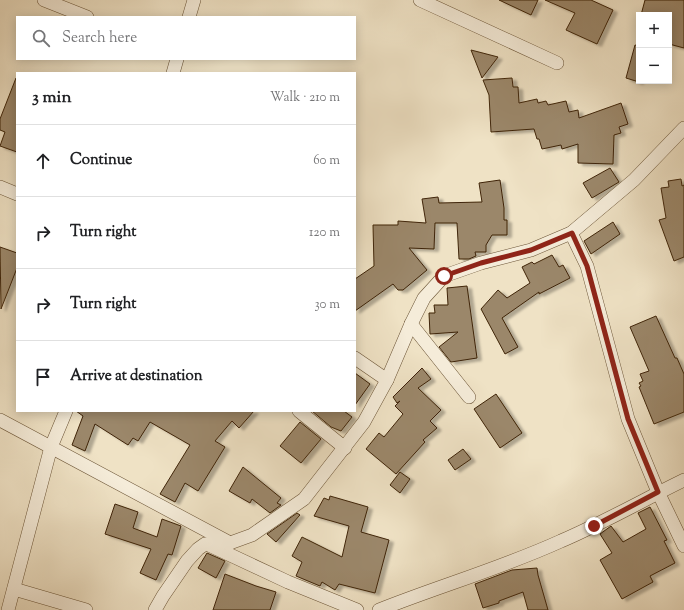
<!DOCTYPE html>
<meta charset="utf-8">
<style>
:root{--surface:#fff;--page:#f2f2f2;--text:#202124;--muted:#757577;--line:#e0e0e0}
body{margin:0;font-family:"Sorts Mill Goudy",serif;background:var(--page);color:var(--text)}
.controls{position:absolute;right:12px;top:12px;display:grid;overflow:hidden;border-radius:0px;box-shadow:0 2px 10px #0003}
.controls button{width:36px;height:36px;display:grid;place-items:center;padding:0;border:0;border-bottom:1px solid var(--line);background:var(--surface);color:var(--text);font:20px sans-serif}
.stop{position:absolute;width:12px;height:12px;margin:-9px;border:3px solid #8f2418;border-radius:50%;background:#fff}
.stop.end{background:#8f2418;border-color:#fff;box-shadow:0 1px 4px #0008}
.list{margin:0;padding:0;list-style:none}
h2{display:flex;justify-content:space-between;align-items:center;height:52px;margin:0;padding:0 16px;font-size:17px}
h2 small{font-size:13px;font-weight:400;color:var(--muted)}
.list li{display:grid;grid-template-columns:26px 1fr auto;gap:12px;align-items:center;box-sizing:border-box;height:72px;padding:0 16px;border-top:1px solid var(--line)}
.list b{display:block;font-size:15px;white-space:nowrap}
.list em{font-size:13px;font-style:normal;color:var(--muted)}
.icon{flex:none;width:22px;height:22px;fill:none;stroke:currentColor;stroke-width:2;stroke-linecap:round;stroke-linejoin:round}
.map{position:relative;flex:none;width:684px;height:610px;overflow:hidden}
.search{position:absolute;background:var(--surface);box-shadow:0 2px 10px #0003;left:16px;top:16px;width:340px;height:44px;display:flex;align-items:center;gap:10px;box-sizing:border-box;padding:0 14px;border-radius:0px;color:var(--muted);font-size:15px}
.panel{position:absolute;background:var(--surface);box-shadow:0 2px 10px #0003;left:16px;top:72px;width:340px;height:340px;border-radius:0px}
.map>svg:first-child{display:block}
.building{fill:#9b876a;stroke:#3f2407;filter:url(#shadow)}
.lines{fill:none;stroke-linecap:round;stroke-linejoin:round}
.minor-casing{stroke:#6b5436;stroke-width:14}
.minor{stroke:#f5ecd9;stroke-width:13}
.route{stroke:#8f2418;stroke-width:5}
</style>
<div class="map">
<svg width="684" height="610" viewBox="0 0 684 610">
<defs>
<filter id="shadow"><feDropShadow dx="4.5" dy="2.5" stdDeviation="1" flood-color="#0004"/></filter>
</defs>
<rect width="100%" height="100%" fill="#efe2c5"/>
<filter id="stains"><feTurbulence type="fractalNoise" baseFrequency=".005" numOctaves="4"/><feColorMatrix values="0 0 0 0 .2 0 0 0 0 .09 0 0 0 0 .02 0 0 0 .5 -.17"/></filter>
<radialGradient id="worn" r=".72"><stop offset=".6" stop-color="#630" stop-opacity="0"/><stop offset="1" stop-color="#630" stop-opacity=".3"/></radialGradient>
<g class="building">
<polygon points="499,0 538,0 531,15"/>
<polygon points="545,0 591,0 613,10 597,44 566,30 575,13"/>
<polygon points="645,0 684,0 684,48 669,44 669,15 641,15"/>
<polygon points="635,45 639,46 639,82 626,78"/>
<polygon points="471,50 498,57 482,78"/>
<polygon points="16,78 17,78 17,152 0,146 5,132 0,130 0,119"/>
<polygon points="512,78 513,87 518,87 519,103 537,99 538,103 546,101 548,105 566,101 569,112 578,110 579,118 621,103 628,124 619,127 621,133 614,135 613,164 578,163 578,144 562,149 561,145 542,149 539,139 537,139 534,129 491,132 489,95 483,80"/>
<polygon points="610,168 619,182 592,198 583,183"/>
<polygon points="681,179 682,186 684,185 684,257 674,261 659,220 666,218 661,188 669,187 668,181"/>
<polygon points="500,180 504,208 504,220 507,220 507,235 492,235 486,245 486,252 475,252 476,256 469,259 459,259 457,223 435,223 434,249 409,248 427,270 403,290 398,290 393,284 355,311 355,279 374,266 373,225 398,225 398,221 426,223 422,199 438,197 439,203 482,202 479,183"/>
<polygon points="613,222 620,234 591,254 584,241"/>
<polygon points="0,247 17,253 17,268 1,309"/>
<polygon points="552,255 559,267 563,265 570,278 539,294 539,292 502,318 518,347 505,354 481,309 498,290 507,298 530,283 522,267 532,262 534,264"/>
<polygon points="467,286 477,358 451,362 439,347 458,332 430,334 429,313 435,313 434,305 448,305 447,288"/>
<polygon points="656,316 675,358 677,358 684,374 684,412 654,424 639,387 641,386 639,383 643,381 640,374 649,371 630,327"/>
<polygon points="422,368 431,379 418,388 441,410 430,421 437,428 423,440 425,442 396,474 366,449 379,433 384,437 403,414 395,406 400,401 397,403 393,397"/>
<polygon points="355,373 370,384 355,405"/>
<polygon points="496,394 522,433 500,448 474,409"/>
<polygon points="76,411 254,411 239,428 232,421 215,441 225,447 198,491 185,483 175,502 160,494 190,445 150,422 138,441 133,438 128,445 95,424 85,451 72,445 83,416"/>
<polygon points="312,411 344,411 352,417 341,431 331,427"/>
<polygon points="300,422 321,439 301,463 280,446"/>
<polygon points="463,449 471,459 455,470 448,460"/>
<polygon points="243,467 281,498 277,503 281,505 270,513 252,499 250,503 229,491"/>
<polygon points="400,472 410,479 400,493 390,485"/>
<polygon points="330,496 368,507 361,532 389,540 375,593 339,584 335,590 322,582 320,586 296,576 302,562 292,556 302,537 342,557 349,526 314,516 324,498 329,500"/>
<polygon points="115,504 138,512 133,528 157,537 162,519 181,526 172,555 168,554 156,580 140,573 151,549 105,534"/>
<polygon points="650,507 667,540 664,541 675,563 650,576 653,582 622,599 600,560 612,553 600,534 611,526 623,542 646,529 638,513"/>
<polygon points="297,513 300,515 276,542 267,534"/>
<polygon points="207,553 225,561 216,578 198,568"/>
<polygon points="537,568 538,575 548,610 528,610 523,592 499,601 499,603 483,608 475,584 512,570"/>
<polygon points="225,574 256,586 276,592 270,610 213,610"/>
</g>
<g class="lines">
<g class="minor-casing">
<g id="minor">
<polyline points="44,0 87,17"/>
<polyline points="420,0 557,63"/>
<polyline points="189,17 194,0"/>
<polyline points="173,73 177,59"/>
<polyline points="0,187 17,194"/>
<polyline points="571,233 587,266 628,419 658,492 684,546"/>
<polyline points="411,324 469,397"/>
<polyline points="387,380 411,324 424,298 444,276 481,263 531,250 571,233 634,180 684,128"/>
<polyline points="299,411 345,448"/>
<polyline points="0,420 230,543"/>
<polyline points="209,545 288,582 357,610"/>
<polyline points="14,589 86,610"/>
<polyline points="8,610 51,447 66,411"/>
<polyline points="155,610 163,596 187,561 198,549 205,544 230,543 252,535 304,499 364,422 387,380 355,358"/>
<path d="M379 610C439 586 502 568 561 541 603 523 643 500 684 480"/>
</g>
</g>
<use href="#minor" class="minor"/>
</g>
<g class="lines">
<polyline class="route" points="444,276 481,263 531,250 572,233 587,266 628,419 658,492 594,526"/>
</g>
<rect width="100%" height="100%" filter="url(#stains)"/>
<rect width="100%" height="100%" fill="url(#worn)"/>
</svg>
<div class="controls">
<button>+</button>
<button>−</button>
</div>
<div class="stop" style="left:444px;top:276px"></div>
<div class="stop end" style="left:594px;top:526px"></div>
<div class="search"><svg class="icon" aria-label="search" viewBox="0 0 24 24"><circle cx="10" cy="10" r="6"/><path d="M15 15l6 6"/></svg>Search here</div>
<section class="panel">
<h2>3 min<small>Walk · 210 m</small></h2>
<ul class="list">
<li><svg class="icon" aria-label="ahead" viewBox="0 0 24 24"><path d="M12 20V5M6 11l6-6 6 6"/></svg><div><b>Continue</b></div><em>60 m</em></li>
<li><svg class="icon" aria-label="right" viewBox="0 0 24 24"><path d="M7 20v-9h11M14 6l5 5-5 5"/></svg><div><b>Turn right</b></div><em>120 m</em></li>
<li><svg class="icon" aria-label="right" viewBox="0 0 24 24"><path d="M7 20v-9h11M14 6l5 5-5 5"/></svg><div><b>Turn right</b></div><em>30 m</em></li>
<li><svg class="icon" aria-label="arrive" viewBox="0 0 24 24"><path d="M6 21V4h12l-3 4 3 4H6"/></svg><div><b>Arrive at destination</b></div></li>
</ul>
</section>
</div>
